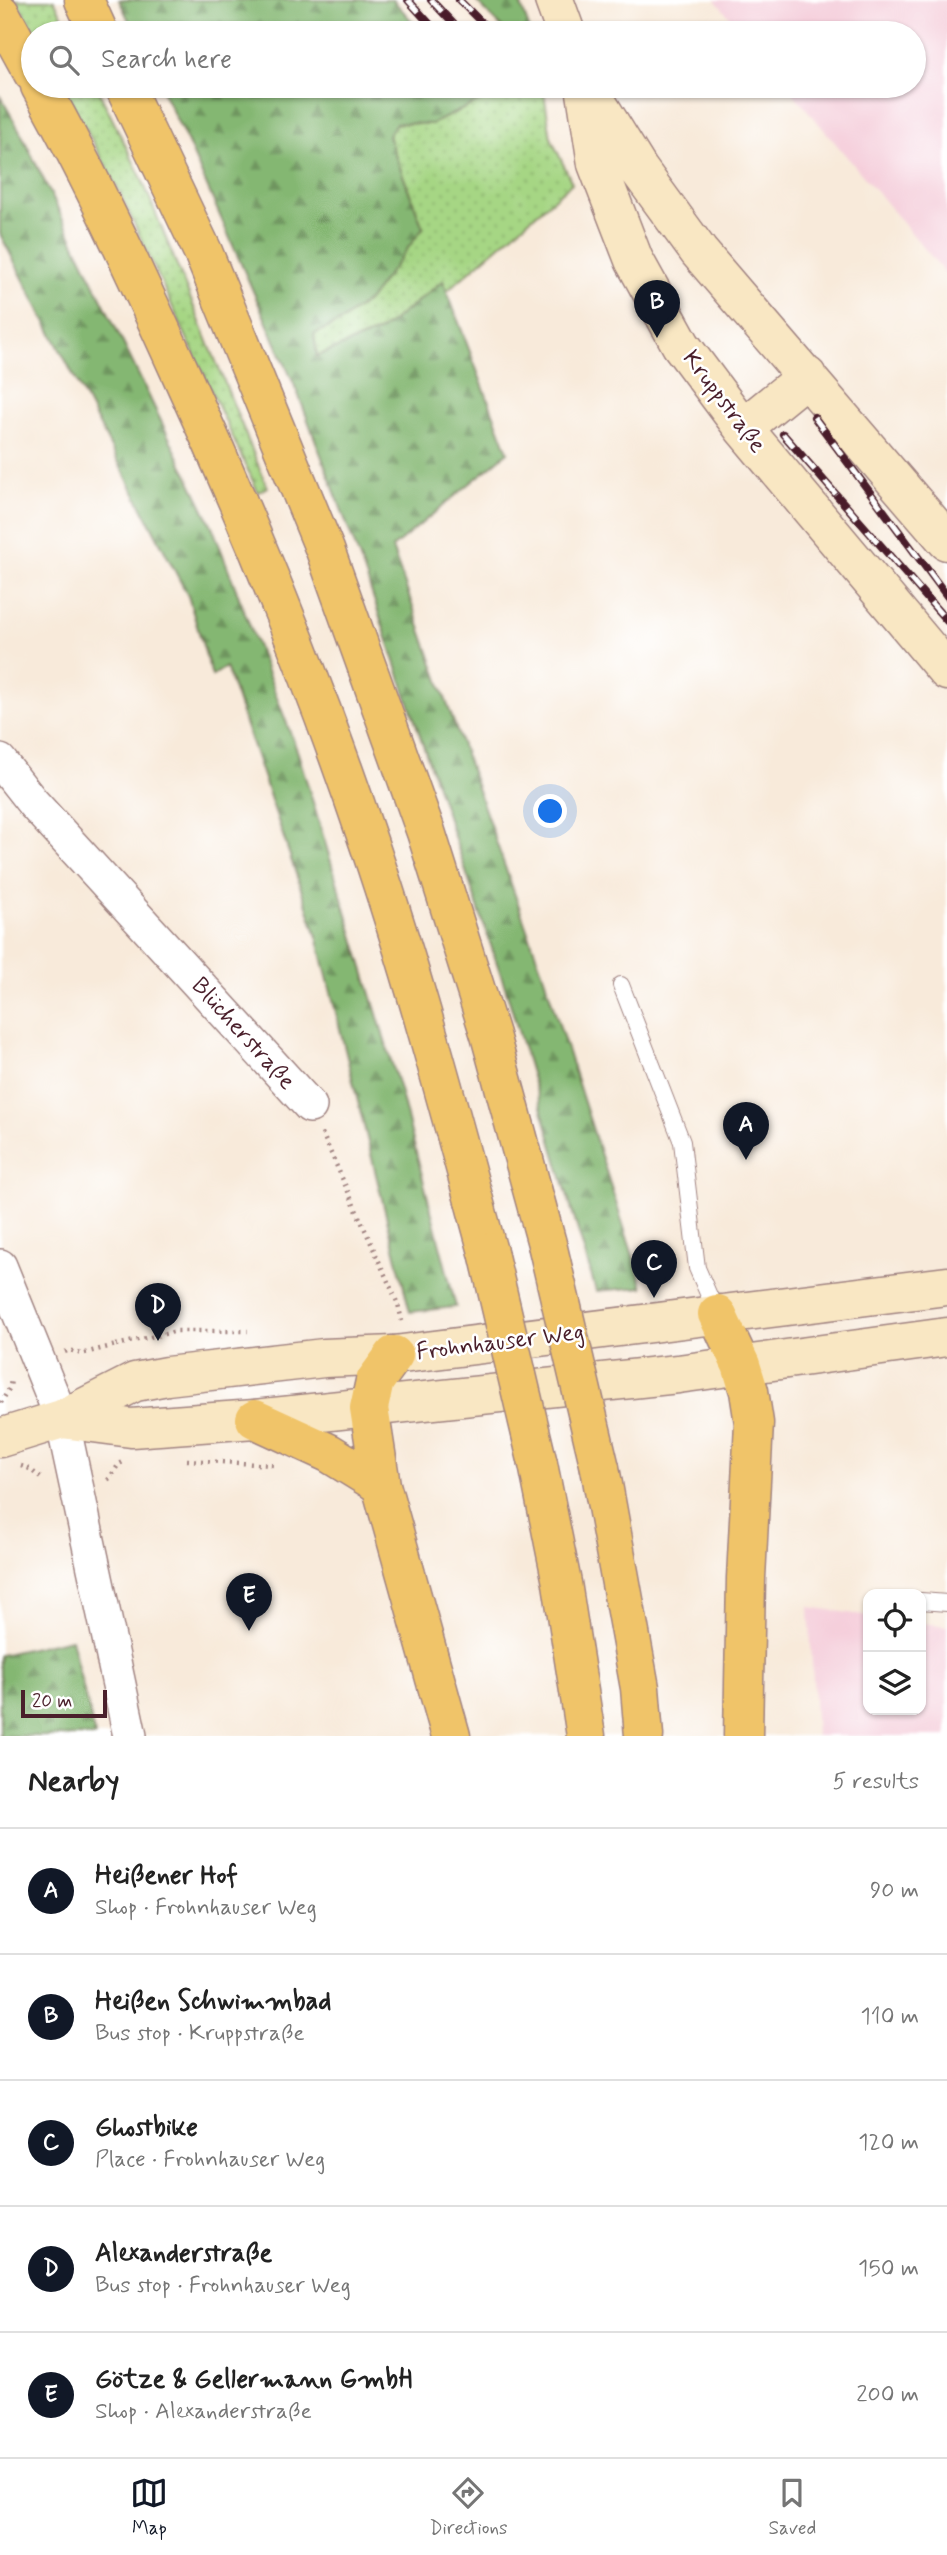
<!DOCTYPE html>
<meta charset="utf-8">
<style>
body{margin:0;font-family:Mynerve,sans-serif;background:#f2f2f2;color:#222}
.controls{position:absolute;right:21px;bottom:21px;display:grid;overflow:hidden;border-radius:14px;box-shadow:0 2px 5px #0004}
.controls button{width:63px;height:63px;display:grid;place-items:center;padding:0;border:0;border-bottom:2px solid #e0e0e0;background:#fff;color:#222;font:35px sans-serif}
.scale{position:absolute;left:21px;bottom:18px;width:86px;box-sizing:border-box;padding-left:7px;border:4px solid #4a1f2b;border-top:0;font-size:19px;line-height:24px;white-space:nowrap;color:#4a1f2b;-webkit-text-stroke:5px #fff;paint-order:stroke}
.you{position:absolute;left:551px;top:812px;width:24px;height:24px;margin:-18px;border:5px solid #fff;border-radius:50%;background:#1a73e8;box-shadow:0 0 0 10px #1a73e833}
.badge{display:grid;place-items:center;width:46px;height:46px;border-radius:50%;background:#111827;color:#fff;font-size:23px;font-weight:700}
.pin{position:absolute;translate:-50% -58px;filter:drop-shadow(0 2px 4px #0008)}
.pin::after{content:'';position:absolute;top:37px;width:24px;height:21px;background:inherit;clip-path:polygon(0 0,100% 0,50% 100%)}
.list{margin:0;padding:0;list-style:none}
h2{display:flex;justify-content:space-between;align-items:center;height:91px;margin:0;padding:0 28px;font-size:30px}
h2 small{font-size:23px;font-weight:400;color:#767676}
.list li{display:grid;grid-template-columns:46px 1fr auto;gap:21px;align-items:center;box-sizing:border-box;height:126px;padding:0 28px;border-top:2px solid #e0e0e0}
.list b{display:block;font-size:26px;white-space:nowrap}
.list p{margin:0;font-size:23px;white-space:nowrap;color:#767676}
.list em{font-size:23px;font-style:normal;color:#767676}
.icon{flex:none;width:38px;height:38px;fill:none;stroke:currentColor;stroke-width:2;stroke-linecap:round;stroke-linejoin:round}
.map{position:relative;flex:none;width:947px;height:1736px;overflow:hidden}
.search{position:absolute;background:#fff;box-shadow:0 2px 5px #0004;left:21px;right:21px;top:21px;height:77px;display:flex;align-items:center;gap:18px;box-sizing:border-box;padding:0 24px;border-radius:38px;color:#767676;font-size:26px}
.sheet{height:721px;background:#fff}
nav{display:flex;justify-content:space-around;align-items:center;box-sizing:border-box;height:98px;border-top:2px solid #e0e0e0;background:#fff;font-size:19px;color:#767676}
nav a{display:grid;justify-items:center;gap:4px}
nav .on{color:#111827}
.map>svg:first-child{display:block}
.built{fill:#f5cfdb}
.grass{fill:url(#grass-dots);stroke:#787a58;stroke-width:2}
.forest{fill:url(#forest-firs);stroke:#676b4e;stroke-width:2}
.lines{fill:none;stroke-linecap:round;stroke-linejoin:round}
.lane-casing{stroke:#a18482;stroke-width:18}
.street-casing{stroke:#a18482;stroke-width:36}
.secondary-casing{stroke:#a18482;stroke-width:41}
.highway-casing{stroke:#a18482;stroke-width:41}
.path{stroke:#a18482;stroke-width:4.5;stroke-dasharray:2 5;stroke-linecap:butt}
.lane{stroke:#fff;stroke-width:16}
.street{stroke:#fff;stroke-width:33}
.secondary{stroke:#f9e7c3;stroke-width:38}
.highway{stroke:#f0c469;stroke-width:38}
.rail-casing{stroke:#4a1f2b;stroke-width:8}
.rail{stroke:#fff;stroke-width:5;stroke-dasharray:16;stroke-linecap:butt}
.highway-bridge-casing{stroke:#a18482;stroke-width:41;stroke-linecap:butt}
.highway-bridge{stroke:#f0c469;stroke-width:38}
.labels{text-anchor:middle;stroke-width:5;stroke-linejoin:round;paint-order:stroke}
.street-label{font-size:24px;fill:#4a1f2b;stroke:#fff}
</style>
<div class="map">
<svg width="947" height="1736" viewBox="0 0 947 1736">
<defs>
<pattern id="grass-dots" width="8" height="8" patternUnits="userSpaceOnUse" patternTransform="scale(1.75)"><rect width="8" height="8" fill="#a6d684"/><path d="M2 2h.1M6 6h.1" fill="none" stroke="#90b772" stroke-width="1.8" stroke-linecap="round"/></pattern>
<pattern id="forest-firs" width="22" height="20" patternUnits="userSpaceOnUse" patternTransform="scale(1.75)"><rect width="22" height="20" fill="#84b772"/><path d="M5 1l3.5 6h-7zM16 11l3.5 6h-7z" fill="#6e945e"/></pattern>
</defs>
<rect width="100%" height="100%" fill="#fff"/>
<filter id="ink" filterUnits="userSpaceOnUse"><feTurbulence type="fractalNoise" baseFrequency=".0143" numOctaves="2"/><feDisplacementMap in="SourceGraphic" scale="14" xChannelSelector="R" yChannelSelector="G"/><feConvolveMatrix kernelMatrix="1 2 1 2 8 2 1 2 1" color-interpolation-filters="sRGB"/></filter>
<filter id="wash" filterUnits="userSpaceOnUse"><feTurbulence type="fractalNoise" baseFrequency=".00686" numOctaves="4" result="noise"/><feDisplacementMap in="SourceGraphic" scale="28" xChannelSelector="R" yChannelSelector="G"/><feGaussianBlur stdDeviation="1.57" result="paint"/><feColorMatrix in="noise" values="0 0 0 0 0 0 0 0 0 0 0 0 0 0 0 0 0 1.4 0 .05"/><feComposite in="paint" operator="in"/></filter>
<g filter="url(#wash)">
<rect width="100%" height="100%" fill="#f8eada"/>
<path class="built" d="M715 0H947V275L787 86H914V33H743Z
M809 1607 868 1616V1710H921V1623L947 1626V1736H816Z"/>
<path class="grass" d="M16 0H54L71 33H35Z
M63 86H96L141 177 267 487 258 492 119 191Z
M499 86H543L551 138 572 183 447 291 443 282 380 331 317 356 314 334 340 322 423 228 388 136 396 123 432 124 482 99Z"/>
<path class="forest" d="M119 0H393L423 33H135Z
M475 0H519L531 33H507Z
M160 86H470L482 100 432 124 396 123 388 136 423 228 369 300 340 322 314 334 317 356 380 331 443 281 508 452 392 548 543 974 643 1287 596 1291 507 993 364 570 297 391 188 143Z
M0 96 21 133 212 526 298 753 400 1090 456 1307 410 1312 317 936 226 667 212 676 188 596 0 234Z
M71 1639 95 1736H0V1655Z"/>
</g>
<g filter="url(#ink)">
<g class="lines">
<g class="lane-casing">
<path id="lane" d="M621 985 682 1142 697 1268 717 1314
M921 1601 947 1603"/>
</g>
<g class="street-casing">
<path id="street" d="M0 761 33 803 310 1106
M0 1266 62 1419 130 1736"/>
</g>
<g class="secondary-casing">
<path id="secondary" d="M554 0 566 33
M585 86 597 164 634 260 681 345 743 428 947 671
M593 96 639 170 699 252 947 541
M743 428 807 376
M62 1419 131 1428 255 1419 678 1374 947 1337
M0 1438 62 1419 135 1382 167 1376 324 1358 394 1355 947 1286"/>
</g>
<g class="highway-casing">
<path id="highway" d="M84 0 99 33
M0 13 33 73
M40 86C92 179 137 277 181 374 252 528 316 686 370 847 415 980 451 1116 488 1252
M124 86 203 252 325 550 426 832 490 1035 547 1244
M717 1314 741 1365 749 1391 754 1423 746 1578 743 1736
M394 1355 375 1381 369 1408 381 1485 451 1736
M255 1419 329 1453 381 1485
M538 1464 562 1583 586 1736
M600 1468 640 1688 644 1736"/>
</g>
<path class="path" d="M322 1133 398 1304 402 1321
M116 1345 177 1331H248
M65 1352 70 1350 81 1354 116 1345V1347
M1 1403 10 1387 11 1379
M187 1460 273 1465
M21 1466 30 1469 43 1480
M108 1480 119 1464 125 1461"/>
<use href="#lane" class="lane"/>
<use href="#street" class="street"/>
<use href="#secondary" class="secondary"/>
<use href="#highway" class="highway"/>
<g class="rail-casing">
<path id="rail" d="M408 0 438 33
M431 0 462 33
M459 0 492 33
M484 86 490 92
M814 417 947 596
M783 434 947 621"/>
</g>
<use href="#rail" class="rail"/>
<g class="highway-bridge-casing">
<path id="highway-bridge" d="M547 1244 600 1468
M488 1252 538 1464"/>
</g>
<use href="#highway-bridge" class="highway-bridge"/>
</g>
</g>
<g class="labels">
<g class="street-label">
<text transform="translate(725 401) rotate(53)" y="8">Kruppstraße</text>
<text transform="translate(244 1033) rotate(48)" y="8">Blücherstraße</text>
<text transform="translate(500 1341) rotate(-7)" y="8">Frohnhauser Weg</text>
</g>
</g>
</svg>
<div class="controls">
<button><svg class="icon" aria-label="locate" viewBox="0 0 24 24"><circle cx="12" cy="12" r="6"/><path d="M12 2v4M12 18v4M2 12h4M18 12h4"/></svg></button>
<button><svg class="icon" aria-label="layers" viewBox="0 0 24 24"><path d="M12 4l9 5-9 5-9-5zM3 14l9 5 9-5"/></svg></button>
</div>
<div class="scale">20 m</div>
<div class="you"></div>
<div class="pin badge" style="left:746px;top:1160px">A</div>
<div class="pin badge" style="left:657px;top:338px">B</div>
<div class="pin badge" style="left:654px;top:1298px">C</div>
<div class="pin badge" style="left:158px;top:1341px">D</div>
<div class="pin badge" style="left:249px;top:1631px">E</div>
<div class="search"><svg class="icon" aria-label="search" viewBox="0 0 24 24"><circle cx="10" cy="10" r="6"/><path d="M15 15l6 6"/></svg>Search here</div>
</div>
<section class="sheet">
<h2>Nearby<small>5 results</small></h2>
<ul class="list">
<li><span class="badge">A</span><div><b>Heißener Hof</b><p>Shop · Frohnhauser Weg</p></div><em>90 m</em></li>
<li><span class="badge">B</span><div><b>Heißen Schwimmbad</b><p>Bus stop · Kruppstraße</p></div><em>110 m</em></li>
<li><span class="badge">C</span><div><b>Ghostbike</b><p>Place · Frohnhauser Weg</p></div><em>120 m</em></li>
<li><span class="badge">D</span><div><b>Alexanderstraße</b><p>Bus stop · Frohnhauser Weg</p></div><em>150 m</em></li>
<li><span class="badge">E</span><div><b>Götze &amp; Gellermann GmbH</b><p>Shop · Alexanderstraße</p></div><em>200 m</em></li>
</ul>
</section>
<nav>
<a class="on"><svg class="icon" aria-label="map" viewBox="0 0 24 24"><path d="M3 6l6-2 6 2 6-2v14l-6 2-6-2-6 2zM9 4v14M15 6v14"/></svg>Map</a>
<a><svg class="icon" aria-label="directions" viewBox="0 0 24 24"><path d="M12 3l9 9-9 9-9-9zM9 14v-3h6M13 9l2 2-2 2"/></svg>Directions</a>
<a><svg class="icon" aria-label="saved" viewBox="0 0 24 24"><path d="M7 4h10v16l-5-4-5 4z"/></svg>Saved</a>
</nav>
